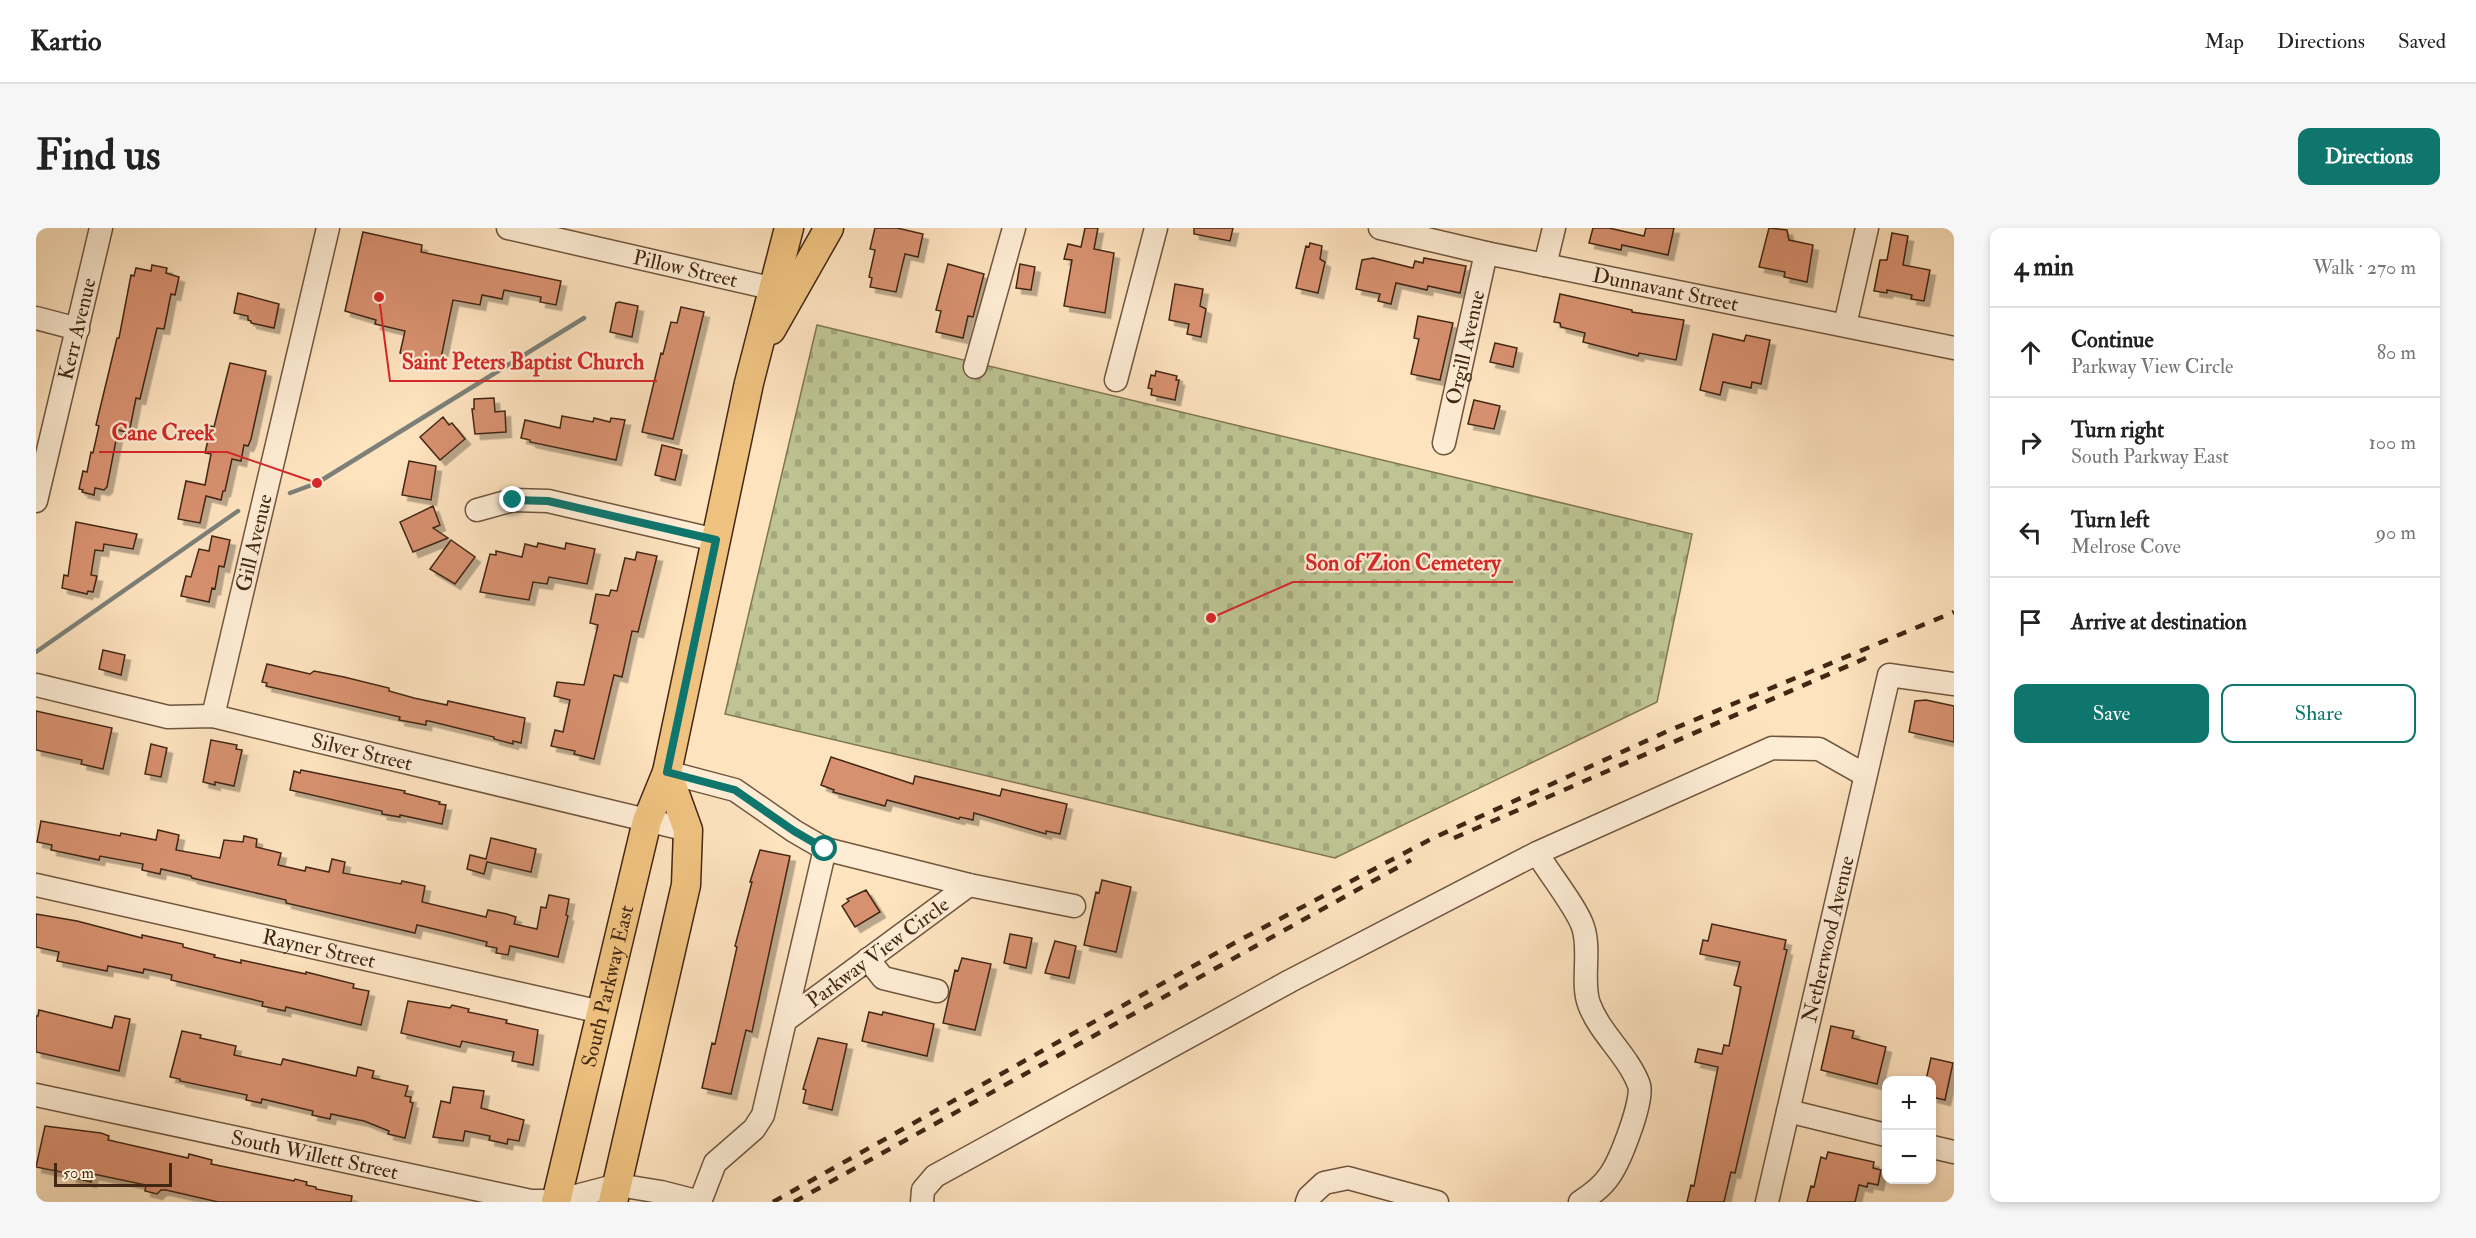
<!DOCTYPE html>
<meta charset="utf-8">
<style>
body{margin:0;font-family:"IM FELL Double Pica",serif;background:#f6f6f6;color:#222}
.controls{position:absolute;right:18px;bottom:18px;display:grid;overflow:hidden;border-radius:12px;box-shadow:0 3px 9px #0003}
.controls button{width:54px;height:54px;display:grid;place-items:center;padding:0;border:0;border-bottom:2px solid #e0e0e0;background:#fff;color:#222;font:30px sans-serif}
.scale{position:absolute;left:18px;bottom:15px;width:118px;box-sizing:border-box;padding-left:6px;border:3px solid #422713;border-top:0;font-size:16px;line-height:21px;white-space:nowrap;color:#422713;-webkit-text-stroke:4px #feedd5;paint-order:stroke}
.stop{position:absolute;width:18px;height:18px;margin:-14px;border:4px solid #0f766e;border-radius:50%;background:#fff}
.stop.end{background:#0f766e;border-color:#fff;box-shadow:0 2px 6px #0008}
.list{margin:0;padding:0;list-style:none}
h2{display:flex;justify-content:space-between;align-items:center;height:78px;margin:0;padding:0 24px;font-size:26px}
h2 small{font-size:20px;font-weight:400;color:#767676}
.list li{display:grid;grid-template-columns:39px 1fr auto;gap:18px;align-items:center;box-sizing:border-box;height:90px;padding:0 24px;border-top:2px solid #e0e0e0}
.list b{display:block;font-size:22px;white-space:nowrap}
.list p{margin:0;font-size:20px;white-space:nowrap;color:#767676}
.list em{font-size:20px;font-style:normal;color:#767676}
.actions{display:flex;gap:12px;padding:18px 24px}
.actions a{flex:1;padding:14px 0;border:2px solid #0f766e;border-radius:12px;text-align:center;font-size:21px;color:#0f766e}
.actions .main{background:#0f766e;color:#fff}
.icon{flex:none;width:33px;height:33px;fill:none;stroke:currentColor;stroke-width:2;stroke-linecap:round;stroke-linejoin:round}
.map{position:relative;flex:none;width:1918px;height:974px;overflow:hidden;border-radius:12px}
header{display:flex;align-items:center;gap:36px;box-sizing:border-box;height:84px;padding:0 30px;background:#fff;border-bottom:2px solid #e0e0e0}
header strong{font-size:28px}
nav{display:flex;gap:33px;margin-inline-start:auto;font-size:21px}
.intro{display:flex;align-items:center;justify-content:space-between;box-sizing:border-box;height:144px;padding:0 36px}
h1{margin:0;font-size:42px}
.button{padding:15px 27px;border-radius:12px;background:#0f766e;color:#fff;font-size:21px;font-weight:700}
main{display:flex;gap:36px;padding:0 36px}
aside{flex:1;background:#fff;border-radius:12px;box-shadow:0 3px 9px #0003}
.map>svg:first-child{display:block}
.cemetery{fill:url(#cemetery-stones);stroke:#807653;stroke-width:1.5}
.lines{fill:none;stroke-linecap:round;stroke-linejoin:round}
.stream{stroke:#7c8078;stroke-width:4.5}
.building{fill:#d8916f;stroke:#422713;stroke-width:1.5;filter:url(#shadow)}
.minor-casing{stroke:#71563e;stroke-width:25}
.major-casing{stroke:#422713;stroke-width:31}
.minor{stroke:#feedd5;stroke-width:22}
.major{stroke:#efc280;stroke-width:28}
.rail{stroke:#422713;stroke-width:4.5;stroke-dasharray:10 10;stroke-linecap:butt}
.route{stroke:#0f766e;stroke-width:8}
.labels{text-anchor:middle;stroke-width:4.5;stroke-linejoin:round;paint-order:stroke}
.street-label{font-size:21px;fill:#422713;stroke:#feedd5}
.leader{fill:none;stroke:#d62828;stroke-width:2}
.callout-dot{fill:#d62828;stroke:#feedd5;stroke-width:2}
.callout-label{font-size:22px;text-anchor:middle;font-weight:bold;fill:#d62828;stroke:#feedd5;stroke-width:4.5;stroke-linejoin:round;paint-order:stroke}
</style>
<header>
<strong>Kartio</strong>
<nav><a>Map</a><a>Directions</a><a>Saved</a></nav>
</header>
<div class="intro"><h1>Find us</h1><a class="button">Directions</a></div>
<main>
<div class="map">
<svg width="1918" height="974" viewBox="0 0 1918 974">
<defs>
<pattern id="cemetery-stones" width="16" height="16" patternUnits="userSpaceOnUse" patternTransform="scale(1.5)"><rect width="16" height="16" fill="#bec493"/><path d="M2 7V4a2 2 0 0 1 4 0v3zM10 15v-3a2 2 0 0 1 4 0v3z" fill="#a4a87e"/></pattern>
<filter id="shadow"><feDropShadow dx="5.5" dy="5.5" stdDeviation="0" flood-color="#0004"/></filter>
</defs>
<rect width="100%" height="100%" fill="#fee3bf"/>
<filter id="stains"><feTurbulence type="fractalNoise" baseFrequency=".00333" numOctaves="4"/><feColorMatrix values="0 0 0 0 .2 0 0 0 0 .09 0 0 0 0 .02 0 0 0 .5 -.17"/></filter>
<radialGradient id="worn" r=".72"><stop offset=".6" stop-color="#630" stop-opacity="0"/><stop offset="1" stop-color="#630" stop-opacity=".3"/></radialGradient>
<path class="cemetery" d="M781 97 1656 306 1621 474 1299 630 689 486Z"/>
<g class="lines">
<path class="stream" d="M254 265 281 255 548 90
M0 424 202 283"/>
</g>
<path class="building" d="M839 0H861L887 6 882 29 869 26 860 64 834 59 836 50 833 49 839 22 834 21Z
M1049 0H1062L1058 21 1078 25 1069 85 1028 78 1036 32 1028 31 1032 16 1045 19Z
M1158 0H1197L1194 13 1158 6Z
M1557 0H1573L1608 8 1610 0H1638L1632 27 1586 17 1585 22 1553 15Z
M1733 0 1751 2 1753 12 1777 17 1771 54 1748 49 1749 44 1723 39Z
M327 4 386 17 385 24 525 53 520 77 504 74 505 69 468 62 466 71 446 67 444 77 417 72 404 135 372 130 373 128 364 125 369 103 339 96 340 92 309 83Z
M1856 5 1872 8 1867 37 1894 42 1888 73 1875 71 1876 67 1851 62V65L1838 63 1844 32H1851Z
M1274 15 1286 18 1284 31 1289 34 1282 65 1260 60 1270 18 1273 19Z
M1337 30 1377 40 1379 33 1387 35 1388 30 1430 38 1424 65 1392 58 1391 62 1360 55 1355 76 1342 73 1344 66 1320 61 1326 32Z
M912 36 948 46 937 89 932 88 927 110 900 104 905 83 900 82Z
M984 36 999 39 995 62 980 60Z
M116 37 131 40 130 45 143 49 139 67 135 66 128 101 121 100 104 171 100 170 93 205 82 202 71 259 68 262 59 260 58 267 46 264 47 262 43 261 47 243 51 244 55 224 57 225 63 198 60 197 75 135 81 110H83L95 47 98 48 100 40 115 43Z
M1139 56 1167 61 1164 78 1170 81 1165 109 1151 106 1153 96 1133 92Z
M202 65 243 76 238 100 215 95V93L212 92V88L198 85Z
M1524 66 1596 82V84L1648 92 1640 132 1603 125 1602 128 1547 114 1549 105 1525 99 1524 95 1518 94Z
M583 74 602 78 596 109 574 104 580 75Z
M645 79 668 84 637 211 606 204 625 125 627 126 635 94 641 95Z
M1382 88 1417 95 1404 152 1375 146 1383 111 1378 110Z
M1677 106 1708 113 1710 107 1734 112 1725 156 1716 154 1715 160 1687 154 1684 167 1664 162Z
M1459 115 1481 120 1477 139 1454 134Z
M194 135 230 143 215 211 212 218 208 217 205 233 196 231 189 263H187L185 272 170 268 164 295 142 291 150 253 169 257 175 226 169 225 172 212H167L171 197 178 199Z
M1120 143 1141 148 1140 152H1143L1139 172 1115 167 1116 161 1112 160 1115 147 1119 148Z
M458 170 459 184 469 183 470 204 439 206 436 181H438V171Z
M1438 172 1464 178 1458 201 1432 196Z
M526 188 557 194 558 190 574 194 575 190 589 192 580 232 494 214V212L485 210 489 192 524 200Z
M407 189 413 197 416 195 429 211 404 232 384 209Z
M626 217 646 222 639 252 619 247Z
M373 233 400 238 395 272 366 267Z
M397 278 404 297 397 300 412 310 377 324 364 294Z
M40 294 101 306 97 321 68 316 67 323 59 322 55 347 61 348 57 364 52 363 51 366 26 360 28 347 32 348Z
M176 308 194 312 188 339 183 338 179 361 176 360 173 374 145 368 150 348 155 349 163 321 173 323Z
M415 312 439 329 419 356 394 341Z
M502 315 529 321 530 315 559 321 551 356 513 349 511 356 497 354 493 372 444 364 454 326 460 327V323L486 329 489 316 501 319Z
M601 324 621 328 602 404 596 403 586 449 578 447 558 531 538 526 539 523 515 518 519 502 527 504 534 472 518 468 521 454 548 457 562 397 554 395 560 366 573 368 575 362 581 363 589 330 599 332Z
M67 422 89 427 85 447 63 441Z
M231 436 274 446 278 443 308 449 353 460V463L378 470 411 477 412 473 489 490 485 515 477 513V516L458 511V509L393 493H390V497L363 492 364 489 230 458 231 455 226 454Z
M1890 472 1918 478V514L1873 504 1879 473Z
M0 483 76 500 67 541 45 536 46 532 0 522Z
M175 512 201 517 200 521 206 522 198 558 179 554V557L167 554Z
M115 516 131 520 125 549 109 546Z
M795 529 877 556 879 548 964 568 966 561 1031 576 1024 606 1010 603V606L938 585 937 592 924 589 923 591 851 572 849 578 797 564 798 562 785 557Z
M265 542 369 563 368 565 404 574 403 576 410 577 406 596 364 587V589L346 586V583L254 562 258 543 264 545Z
M5 593 84 608 85 605 120 612 122 602 143 607 140 622 184 630 188 612 207 614 208 608 221 611 220 619 245 625 242 637 269 643 270 639 293 644 296 631 309 634 307 645 365 656 366 653 389 658 386 674 450 689 452 682 471 686 480 689 478 696 501 701 505 679 510 680 513 667 533 671 530 687 532 688 522 729 474 718 472 727 460 725 461 720 450 718 451 714 411 704 381 697 379 705 250 675V672L156 650 155 648 125 641 124 646 106 642 107 636 64 628 63 632 15 622 16 617 1 614Z
M455 610 500 621 495 644 451 634 448 646 431 641 434 627 450 631Z
M724 622 754 628 716 804 710 802 695 866 666 860 676 815 679 816 701 719 699 718 716 654H714Z
M1066 652 1095 659 1080 724 1048 717 1060 664 1063 665Z
M830 662 844 684 819 699 806 678 813 673 811 671Z
M0 686 41 693 106 710V707L147 716V719L179 727 178 729 205 735V732L270 746V744L318 756 317 760 333 763 325 797 250 779 249 783 226 778 227 774 135 752 136 747 108 741 107 745 72 738 71 743 21 733 23 724 0 719Z
M1676 696 1750 712 1748 721 1751 722 1699 945 1695 944 1688 974H1651L1655 957 1658 958 1682 839 1659 834 1662 821 1686 826 1688 817 1693 818 1705 759 1698 757 1704 734 1664 726 1667 712 1672 713Z
M974 706 996 710 990 740 968 735Z
M1019 713 1040 718 1033 750 1009 745Z
M926 730 955 736 939 802 907 795 919 742 922 743Z
M372 773 414 780 416 777 433 781 432 784 471 792 470 795 502 802 497 837 476 833 478 824 426 813 424 819 420 818 365 805Z
M3 782 76 800 79 788 94 791 83 843 0 824V788H2Z
M833 784 846 787 847 784 898 796 891 828 826 813Z
M1795 798 1818 803 1816 810 1850 819 1841 856 1785 842Z
M146 803 165 807 164 810 200 818 198 827 245 837 247 831 320 848 322 839 338 843 336 850 372 858 369 868 375 869 374 874 377 875 369 910 352 906 353 903 328 893 295 886 294 891 276 887 277 883 226 871 225 875 210 872 211 867 144 853V851L134 849Z
M782 810 811 816 796 882 767 875 770 862 767 861Z
M1895 830 1917 835 1909 872 1896 869V852H1890Z
M417 859 448 863 445 880 488 892 483 913 472 911 471 916 453 912 454 908 429 903 427 913 397 909 405 873 414 875Z
M9 898 65 905 73 908 72 912 152 930 153 926 176 932 175 936 258 953 259 951 271 954 270 957 280 959V961L316 968 315 974H182L130 962H125L121 966 109 963 110 957 57 946 55 954 35 949V946L0 939Z
M1792 924 1838 934 1837 940 1845 942 1842 957 1832 955 1831 959 1823 957 1819 974H1771L1775 958 1778 959 1785 929 1790 931Z"/>
<g class="lines">
<g class="minor-casing">
<g id="minor">
<path id="s1" d="M472 0 752 64"/>
<path id="s2" d="M1344 0 1450 25 1918 120"/>
<path d="M1509 37 1518 0"/>
<path d="M0 90 42 101"/>
<path d="M1809 97 1831 0"/>
<path d="M939 139 978 0"/>
<path d="M1080 152 1120 0"/>
<path id="s3" d="M1408 215 1450 25"/>
<path id="s4" d="M0 273 65 0"/>
<path d="M441 282 477 272 512 273 680 312"/>
<path id="s5" d="M0 457 132 489 177 488 652 602"/>
<path id="s6" d="M177 488 292 0"/>
<path d="M631 544 699 562 758 603 789 621"/>
<path d="M1501 625C1512 644 1541 680 1547 699 1555 722 1545 755 1553 776 1564 806 1592 827 1603 857 1608 872 1584 933 1574 947 1567 958 1555 967 1544 974"/>
<path id="s7" d="M0 657 565 784"/>
<path d="M832 731 847 750 901 763"/>
<path id="s8" d="M750 792 933 657"/>
<path id="s9" d="M0 867 495 973H521L582 957 625 964 664 974"/>
<path d="M1752 883 1850 907"/>
<path d="M1896 919 1918 924"/>
<path d="M664 974 679 935 718 901 727 887 789 621 933 657 1038 678"/>
<path d="M886 974 887 962 899 948 1254 753 1501 625 1736 520 1783 521 1829 547"/>
<path d="M1271 974 1273 969 1288 955 1312 950 1401 974"/>
<path id="s10" d="M1731 974 1853 447 1918 456"/>
</g>
</g>
<g class="major-casing">
<g id="major">
<path d="M735 102 793 0"/>
<path id="s11" d="M520 974 611 593 631 544 713 155 753 0"/>
<path d="M577 974 650 657 652 602 631 544"/>
</g>
</g>
<use href="#minor" class="minor"/>
<use href="#major" class="major"/>
<path class="rail" d="M1418 610 1830 430
M737 974 1202 713 1395 611 1632 503 1918 384
M758 974 1375 632"/>
</g>
<g class="lines">
<path class="route" d="M477 272 512 273 680 312 631 544 699 562 758 603 789 621"/>
</g>
<g class="labels">
<g class="street-label">
<text dy="7" stroke="none"><textPath href="#s1" startOffset="182">Pillow Street</textPath></text>
<text dy="7" stroke="none"><textPath href="#s2" startOffset="292">Dunnavant Street</textPath></text>
<text dy="7" stroke="none"><textPath href="#s4" startOffset="177">Kerr Avenue</textPath></text>
<text dy="7" stroke="none"><textPath href="#s3" startOffset="98">Orgill Avenue</textPath></text>
<text dy="7" stroke="none"><textPath href="#s6" startOffset="178">Gill Avenue</textPath></text>
<text dy="7" stroke="none"><textPath href="#s5" startOffset="334">Silver Street</textPath></text>
<text dy="7" stroke="none"><textPath href="#s10" startOffset="270">Netherwood Avenue</textPath></text>
<text dy="7" stroke="none"><textPath href="#s7" startOffset="290">Rayner Street</textPath></text>
<text dy="7" stroke="none"><textPath href="#s8" startOffset="114">Parkway View Circle</textPath></text>
<text dy="7" stroke="none"><textPath href="#s11" startOffset="222">South Parkway East</textPath></text>
<text dy="7" stroke="none"><textPath href="#s9" startOffset="285">South Willett Street</textPath></text>
</g>
</g>
<path class="leader" d="M343 69L354 153H621M281 255L191 224H63M1175 390L1257 354H1477"/>
<g class="callout-dot">
<circle cx="343" cy="69" r="6"/>
<circle cx="281" cy="255" r="6"/>
<circle cx="1175" cy="390" r="6"/>
</g>
<g class="callout-label">
<text x="487" y="141">Saint Peters Baptist Church</text>
<text x="127" y="212">Cane Creek</text>
<text x="1367" y="342">Son of Zion Cemetery</text>
</g>
<rect width="100%" height="100%" filter="url(#stains)"/>
<rect width="100%" height="100%" fill="url(#worn)"/>
</svg>
<div class="controls">
<button>+</button>
<button>−</button>
</div>
<div class="scale">50 m</div>
<div class="stop" style="left:789px;top:621px"></div>
<div class="stop end" style="left:477px;top:272px"></div>
</div>
<aside>
<h2>4 min<small>Walk · 270 m</small></h2>
<ul class="list">
<li><svg class="icon" aria-label="ahead" viewBox="0 0 24 24"><path d="M12 20V5M6 11l6-6 6 6"/></svg><div><b>Continue</b><p>Parkway View Circle</p></div><em>80 m</em></li>
<li><svg class="icon" aria-label="right" viewBox="0 0 24 24"><path d="M7 20v-9h11M14 6l5 5-5 5"/></svg><div><b>Turn right</b><p>South Parkway East</p></div><em>100 m</em></li>
<li><svg class="icon" aria-label="left" viewBox="0 0 24 24"><path d="M17 20v-9H6M10 6l-5 5 5 5"/></svg><div><b>Turn left</b><p>Melrose Cove</p></div><em>90 m</em></li>
<li><svg class="icon" aria-label="arrive" viewBox="0 0 24 24"><path d="M6 21V4h12l-3 4 3 4H6"/></svg><div><b>Arrive at destination</b></div></li>
</ul>
<div class="actions"><a class="main">Save</a><a>Share</a></div>
</aside>
</main>
